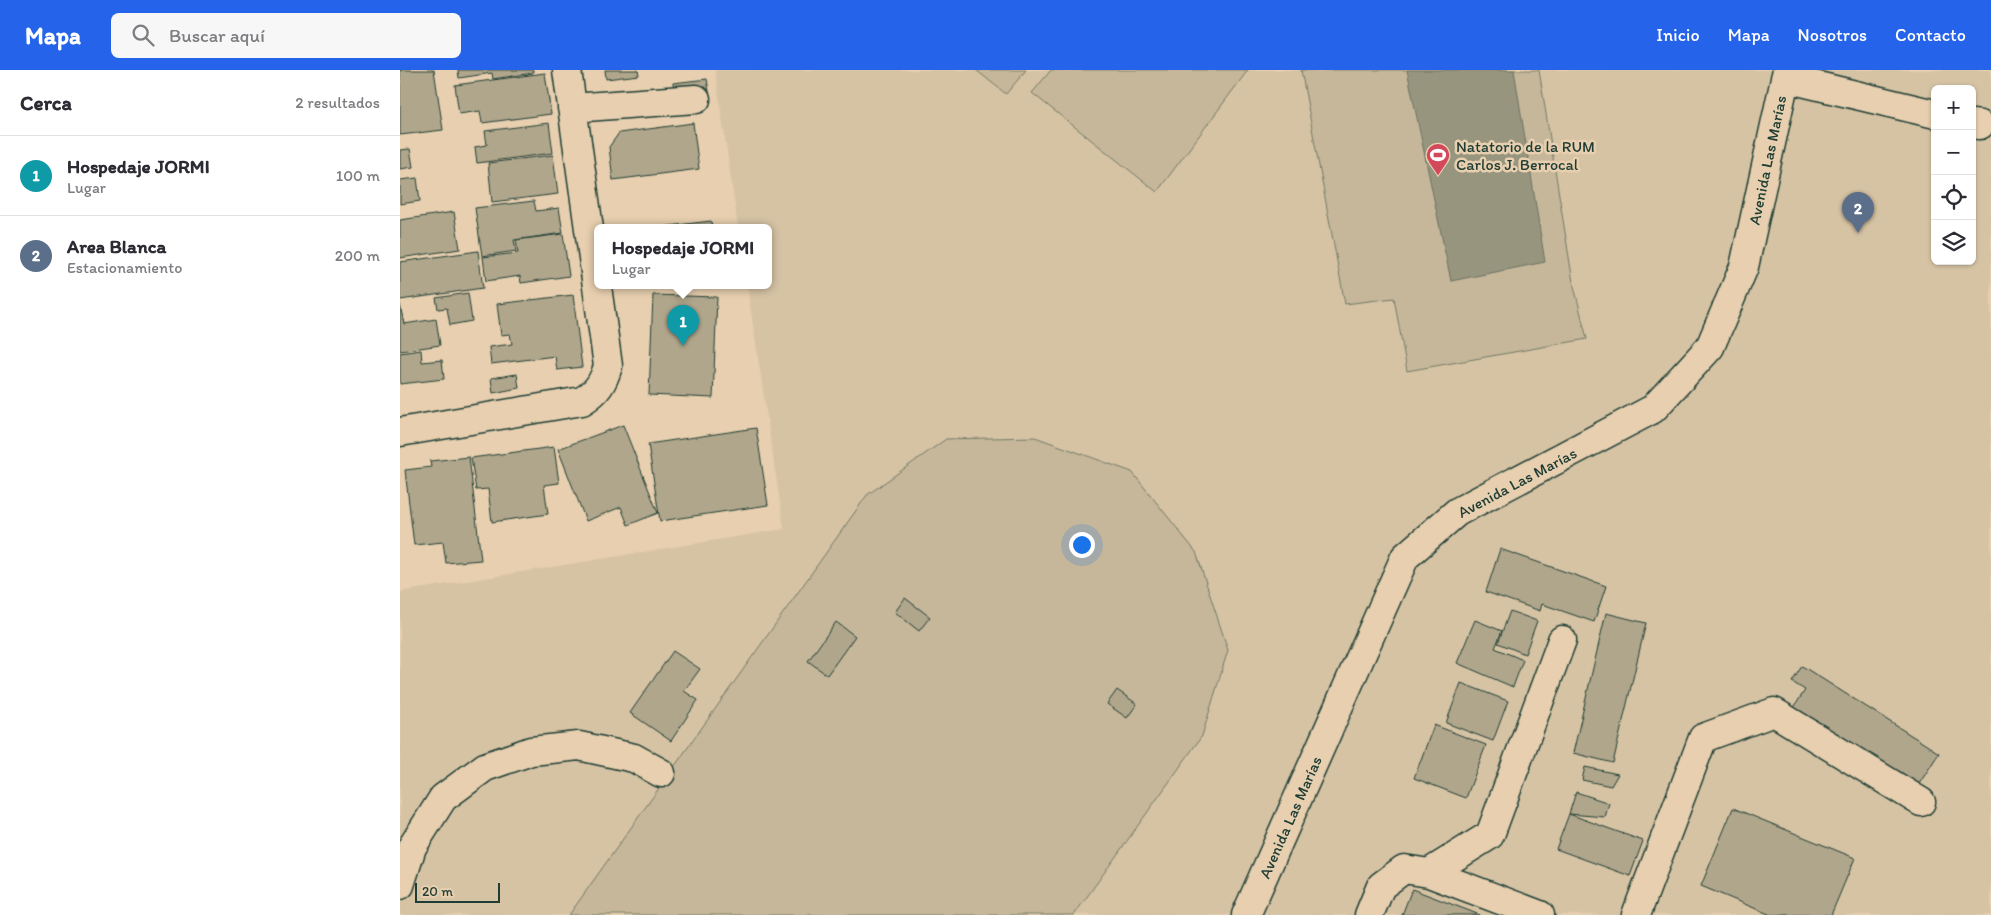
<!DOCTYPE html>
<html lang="es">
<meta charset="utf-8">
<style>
body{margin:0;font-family:Itim,sans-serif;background:#f7f7f7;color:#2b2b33}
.controls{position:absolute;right:15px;top:15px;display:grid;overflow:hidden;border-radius:8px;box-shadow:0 1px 4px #0004}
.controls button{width:45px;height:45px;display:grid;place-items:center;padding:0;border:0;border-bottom:1px solid #e1e1e2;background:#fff;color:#2b2b33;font:25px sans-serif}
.scale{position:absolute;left:15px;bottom:12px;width:85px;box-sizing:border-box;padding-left:5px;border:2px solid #1f3d34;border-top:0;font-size:14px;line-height:18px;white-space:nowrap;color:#1f3d34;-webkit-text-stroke:4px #e7cfaf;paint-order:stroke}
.you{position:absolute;left:681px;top:474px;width:18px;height:18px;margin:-12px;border:4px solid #fff;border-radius:50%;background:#1a73e8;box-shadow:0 0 0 8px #1a73e833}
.badge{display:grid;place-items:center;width:32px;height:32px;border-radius:50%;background:#2563eb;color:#fff;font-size:16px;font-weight:700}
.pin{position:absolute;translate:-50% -41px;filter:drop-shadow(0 1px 2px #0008)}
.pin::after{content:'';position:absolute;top:26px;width:18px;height:15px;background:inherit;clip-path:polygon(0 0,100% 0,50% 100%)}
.popup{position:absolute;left:194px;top:154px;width:178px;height:65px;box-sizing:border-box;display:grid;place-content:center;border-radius:8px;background:#fff;filter:drop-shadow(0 1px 4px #0005);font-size:16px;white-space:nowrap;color:#7c7c81}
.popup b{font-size:19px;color:#2b2b33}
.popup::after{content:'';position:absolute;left:50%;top:100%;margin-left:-10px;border:10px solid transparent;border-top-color:#fff}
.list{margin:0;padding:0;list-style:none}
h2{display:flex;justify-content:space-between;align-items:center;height:65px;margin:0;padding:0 20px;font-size:21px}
h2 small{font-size:16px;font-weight:400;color:#7c7c81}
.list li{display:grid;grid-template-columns:32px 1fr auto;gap:15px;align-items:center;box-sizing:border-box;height:80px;padding:0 20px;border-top:1px solid #e1e1e2}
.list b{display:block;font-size:19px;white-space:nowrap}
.list p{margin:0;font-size:16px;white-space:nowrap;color:#7c7c81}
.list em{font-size:16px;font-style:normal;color:#7c7c81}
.icon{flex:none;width:28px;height:28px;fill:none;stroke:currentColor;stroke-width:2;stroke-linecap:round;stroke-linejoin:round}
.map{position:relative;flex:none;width:1591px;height:845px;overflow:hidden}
header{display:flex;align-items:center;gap:30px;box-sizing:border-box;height:70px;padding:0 25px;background:#2563eb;color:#fff}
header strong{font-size:24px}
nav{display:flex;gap:28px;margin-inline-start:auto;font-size:18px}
.search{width:350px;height:45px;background:#f7f7f7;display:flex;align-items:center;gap:12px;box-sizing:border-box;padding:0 18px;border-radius:8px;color:#7c7c81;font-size:19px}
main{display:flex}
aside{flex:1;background:#fff}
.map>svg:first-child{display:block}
.built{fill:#d6c3a4;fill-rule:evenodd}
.green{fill:#c6b79a;stroke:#727a67}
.water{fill:#98957f;stroke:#687261}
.building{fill:#b0a68c;stroke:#1f3d34}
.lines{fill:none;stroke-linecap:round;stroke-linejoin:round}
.minor-casing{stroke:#1f3d34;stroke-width:31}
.minor{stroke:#e7cfaf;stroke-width:28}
.labels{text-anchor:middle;stroke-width:5;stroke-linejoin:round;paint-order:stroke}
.poi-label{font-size:16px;fill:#1f3d34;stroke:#e7cfaf;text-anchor:start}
.street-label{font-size:16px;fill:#1f3d34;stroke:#e7cfaf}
</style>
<header>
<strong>Mapa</strong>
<div class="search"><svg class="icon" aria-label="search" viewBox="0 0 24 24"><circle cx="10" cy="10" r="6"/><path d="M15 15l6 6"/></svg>Buscar aquí</div>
<nav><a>Inicio</a><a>Mapa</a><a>Nosotros</a><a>Contacto</a></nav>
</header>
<main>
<aside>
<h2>Cerca<small>2 resultados</small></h2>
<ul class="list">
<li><span class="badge" style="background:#0f9aa8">1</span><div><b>Hospedaje JORMI</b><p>Lugar</p></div><em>100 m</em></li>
<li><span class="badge" style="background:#5c6f8a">2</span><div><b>Area Blanca</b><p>Estacionamiento</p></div><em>200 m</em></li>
</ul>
</aside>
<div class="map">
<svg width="1591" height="845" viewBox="0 0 1591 845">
<rect width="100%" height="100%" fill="#e7cfaf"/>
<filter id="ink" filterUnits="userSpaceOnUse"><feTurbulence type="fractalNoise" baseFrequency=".02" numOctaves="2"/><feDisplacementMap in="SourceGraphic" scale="10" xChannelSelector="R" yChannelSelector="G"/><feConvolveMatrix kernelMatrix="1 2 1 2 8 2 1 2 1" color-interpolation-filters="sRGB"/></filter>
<g filter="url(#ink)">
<path class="built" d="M315 0H1591V845H0V522L384 459 347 215H368V157H338ZM1535 19H1572V191H1535Z"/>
<path class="green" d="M576 0H626L606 24Z
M651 0H848L757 122 632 23Z
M901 0H1139L1173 212 1187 269 1007 301 994 228 945 234Z
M635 367 732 402 796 482 828 580 802 666 674 845H169L467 425 546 369Z"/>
<path class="water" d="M1007 0H1114L1145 192 1051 211Z"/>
<path class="building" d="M0 0H34L43 60 0 65Z
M58 0H133V3L93 9 92 3 59 8Z
M205 0H238L239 5 206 9Z
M145 3 151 44 82 53 80 41 59 44 55 15Z
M307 9 309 21 274 25 273 13Z
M149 53 153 83 77 93 75 77 87 75 85 61Z
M293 53 299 99 213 110 209 77 219 63Z
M10 79 13 97 0 99V80Z
M153 85 158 124 92 132 88 93Z
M17 108 20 131 0 134V110Z
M134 131 136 141 159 138 163 163 114 170 116 181 82 186 75 138Z
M54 142 60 179 0 188V150Z
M311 151 312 157H261Z
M163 164 169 206 121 213 120 206 86 211 83 187 118 183 116 170Z
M78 181 83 218 0 230V192Z
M68 223 72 251 50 255 47 238 38 239 36 228Z
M173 225 182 297 157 300 155 286 91 294 89 277 112 274 110 264 101 265 97 234Z
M253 225 317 227 313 328 249 325Z
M0 234 4 254 36 249 40 275 0 281Z
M21 280 22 292 42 290 44 309 0 314V283Z
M117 304 119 318 93 323 91 308Z
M223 355 258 443 228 455 221 437 186 451 158 379Z
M356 358 368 435 260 451 248 374Z
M154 377 159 413 144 415 148 444 92 452 88 419 76 420 71 388Z
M69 387 81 490 46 493 43 472 14 475 5 400 31 397 30 391Z
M1100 479 1206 516 1194 552 1142 534 1140 541 1086 522Z
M505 528 530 547 519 561 495 542Z
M1110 541 1137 551 1125 584 1098 573Z
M1206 543 1246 553 1213 693 1173 683Z
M1075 550 1102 561 1095 578 1123 590 1113 617 1057 593Z
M436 552 455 566 427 605 408 591Z
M273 581 300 599 284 621 298 630 271 671 230 643Z
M1402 596 1539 683 1512 725 1388 647 1405 620 1392 612Z
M1061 613 1108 631 1093 671 1046 653Z
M717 620 737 634 727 648 707 634Z
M1034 655 1086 675 1066 728 1014 708Z
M1185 697 1218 704 1211 716 1182 710Z
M1176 722 1209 733 1205 747 1169 744Z
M1333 738 1455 788 1431 845H1371L1301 816Z
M1169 744 1243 771 1230 806 1156 779Z
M1012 819 1080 845H1002Z"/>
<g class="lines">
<g class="minor-casing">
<path id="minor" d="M1385 8 1535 44
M172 38 296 29
M1572 54 1580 55
M0 362 182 331C197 322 203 313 208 296L167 0
M1029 803 1090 765 1162 570
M0 815 12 777 43 728 85 697 131 681 179 676 234 688 261 703
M846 845 1005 487 1057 442 1253 339 1310 277 1344 197 1387 0
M969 845 981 816 1004 799 1029 803 1140 845
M1236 845 1303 668 1374 642 1521 732"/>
</g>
<use href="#minor" class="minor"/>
</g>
</g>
<defs>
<g id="stadium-pin" transform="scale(1.25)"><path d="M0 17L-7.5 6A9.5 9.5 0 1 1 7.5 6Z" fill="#d1495b" stroke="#e7cfaf"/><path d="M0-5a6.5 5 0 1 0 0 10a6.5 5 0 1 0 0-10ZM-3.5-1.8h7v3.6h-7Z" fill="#fff"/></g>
</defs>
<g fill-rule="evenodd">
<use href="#stadium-pin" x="1038" y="85"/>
</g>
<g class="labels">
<g class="poi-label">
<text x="1056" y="82">Natatorio de la RUM<tspan x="1056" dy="18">Carlos J. Berrocal</tspan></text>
</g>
<g class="street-label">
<text transform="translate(1367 90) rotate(-78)" y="6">Avenida Las Marías</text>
<text transform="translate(1117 412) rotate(-28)" y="6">Avenida Las Marías</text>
<text transform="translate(890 747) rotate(-66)" y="6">Avenida Las Marías</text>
</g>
</g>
</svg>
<div class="controls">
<button>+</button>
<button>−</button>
<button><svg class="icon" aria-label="locate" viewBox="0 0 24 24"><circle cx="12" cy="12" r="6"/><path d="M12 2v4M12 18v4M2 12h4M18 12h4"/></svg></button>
<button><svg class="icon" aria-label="layers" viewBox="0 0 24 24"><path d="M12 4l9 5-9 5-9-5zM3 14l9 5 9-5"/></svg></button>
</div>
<div class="scale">20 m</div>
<div class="you"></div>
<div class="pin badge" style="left:283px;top:276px;background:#0f9aa8">1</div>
<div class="popup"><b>Hospedaje JORMI</b>Lugar</div>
<div class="pin badge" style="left:1458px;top:163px;background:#5c6f8a">2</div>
</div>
</main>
